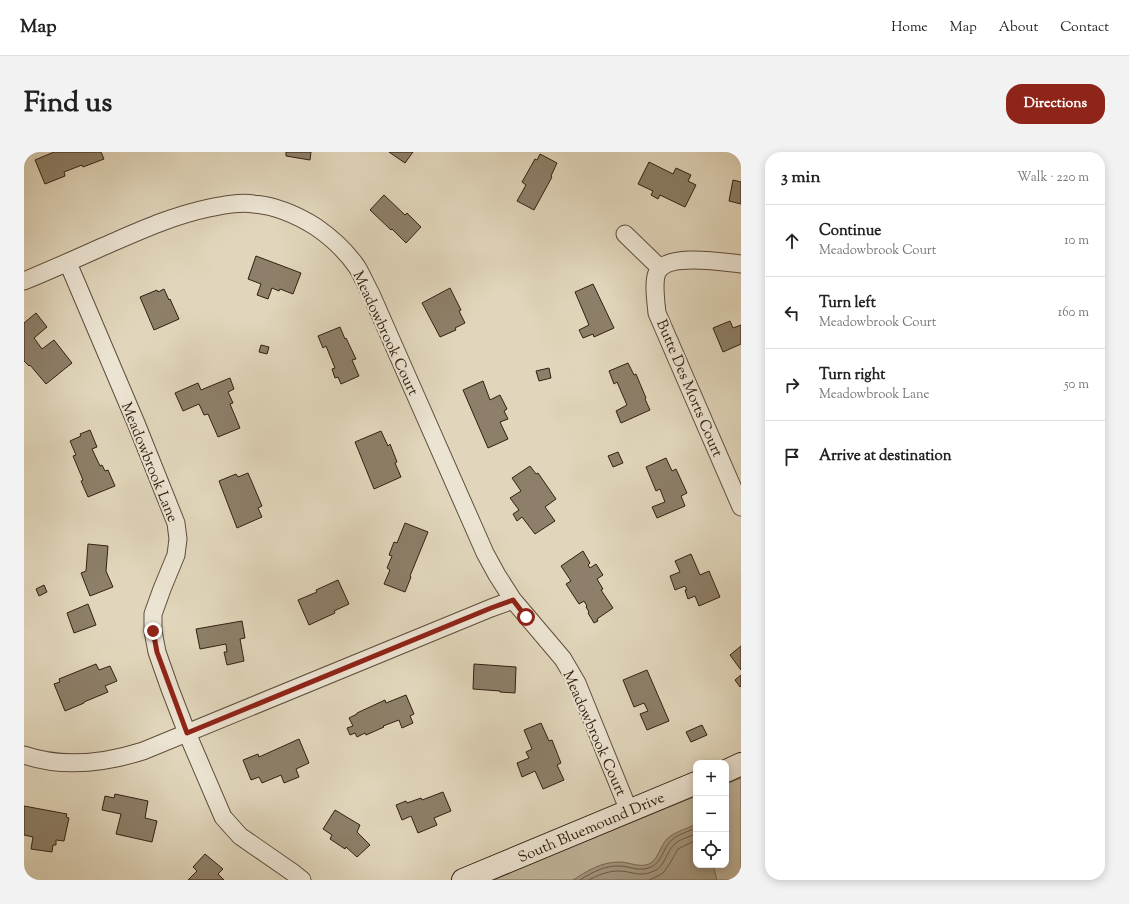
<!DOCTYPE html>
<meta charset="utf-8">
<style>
body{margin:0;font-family:"Sorts Mill Goudy",serif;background:#f2f2f2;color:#222}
.controls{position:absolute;right:12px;bottom:12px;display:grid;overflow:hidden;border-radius:8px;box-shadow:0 2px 10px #0003}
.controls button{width:36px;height:36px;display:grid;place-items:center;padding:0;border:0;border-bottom:1px solid #e0e0e0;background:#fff;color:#222;font:20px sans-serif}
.stop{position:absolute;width:12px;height:12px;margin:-9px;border:3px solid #8f2418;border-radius:50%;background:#fff}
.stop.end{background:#8f2418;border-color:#fff;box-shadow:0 1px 4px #0008}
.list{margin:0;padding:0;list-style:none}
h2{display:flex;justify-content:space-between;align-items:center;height:52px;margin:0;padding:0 16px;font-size:17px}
h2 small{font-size:13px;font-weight:400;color:#767676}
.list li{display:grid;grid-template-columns:26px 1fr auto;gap:12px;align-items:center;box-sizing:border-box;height:72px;padding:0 16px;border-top:1px solid #e0e0e0}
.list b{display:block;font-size:15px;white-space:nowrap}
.list p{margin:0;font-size:13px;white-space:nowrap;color:#767676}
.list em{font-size:13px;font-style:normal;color:#767676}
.icon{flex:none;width:22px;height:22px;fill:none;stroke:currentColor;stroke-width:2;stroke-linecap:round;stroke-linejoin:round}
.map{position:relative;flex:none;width:717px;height:728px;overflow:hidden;border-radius:16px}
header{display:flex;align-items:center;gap:24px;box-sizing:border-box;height:56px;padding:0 20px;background:#fff;border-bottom:1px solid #e0e0e0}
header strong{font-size:19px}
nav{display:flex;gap:22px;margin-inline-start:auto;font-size:14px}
.intro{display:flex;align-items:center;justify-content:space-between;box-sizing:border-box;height:96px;padding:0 24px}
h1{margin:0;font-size:28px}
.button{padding:10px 18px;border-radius:16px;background:#8f2418;color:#fff;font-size:14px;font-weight:700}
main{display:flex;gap:24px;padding:0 24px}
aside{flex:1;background:#fff;border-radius:16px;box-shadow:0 2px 10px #0003}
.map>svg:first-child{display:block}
.green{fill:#c3b79e;stroke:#7a6c58}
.water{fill:#a69881;stroke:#786854}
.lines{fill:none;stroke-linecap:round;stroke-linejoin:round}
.shore{stroke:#6c5c49;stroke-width:1}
.building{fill:#8d7f69;stroke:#322011}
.street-casing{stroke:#5e4e3c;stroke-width:19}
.secondary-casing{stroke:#322011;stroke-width:24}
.street{stroke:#ece4d3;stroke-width:17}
.secondary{stroke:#ece4d3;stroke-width:22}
.route{stroke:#8f2418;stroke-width:5}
.labels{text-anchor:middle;stroke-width:4;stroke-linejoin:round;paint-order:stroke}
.street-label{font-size:15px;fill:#322011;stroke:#ece4d3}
</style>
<header>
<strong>Map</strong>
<nav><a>Home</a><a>Map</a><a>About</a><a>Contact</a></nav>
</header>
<div class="intro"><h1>Find us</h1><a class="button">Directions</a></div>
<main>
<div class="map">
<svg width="717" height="728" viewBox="0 0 717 728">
<rect width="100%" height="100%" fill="#e1d6bb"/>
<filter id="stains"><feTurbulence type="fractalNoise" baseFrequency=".005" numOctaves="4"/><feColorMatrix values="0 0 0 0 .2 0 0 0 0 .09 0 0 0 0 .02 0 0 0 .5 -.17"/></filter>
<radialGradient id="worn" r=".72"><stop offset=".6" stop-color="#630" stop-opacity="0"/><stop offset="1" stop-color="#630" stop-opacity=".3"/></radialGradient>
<path class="green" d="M717 626V728H467L672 644V713H702V632Z"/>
<path class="water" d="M670 673H672V713H689L693 728H549C563 719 577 710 595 710 606 710 615 716 625 712 634 708 636 694 643 687 650 680 662 677 670 673Z"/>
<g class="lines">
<path class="shore" d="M556 728C568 720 582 713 597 714 608 715 616 720 627 715 637 711 639 698 645 691 651 683 663 680 672 676
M565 728C574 723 584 719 594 719 609 719 615 726 630 719 641 715 642 700 650 693 655 687 665 685 672 682
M625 728 634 724 639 721 646 711 654 697 672 688"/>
</g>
<path class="building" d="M30 0H77L80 7 59 15 58 13 40 20 41 24 21 32 11 8Z
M262 0H287L286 8 262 4Z
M365 0H389L381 11Z
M516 2 533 11 527 24 528 25 510 58 493 49 502 33 498 30 511 7 513 8Z
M625 10 649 22 652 16 667 23 664 29 672 33 661 55 636 43 634 47 627 43 629 39 614 32Z
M709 28 717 30V52L705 49Z
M360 43 381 63 383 61 397 75 382 91 368 77 367 78 346 58Z
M232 104 277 121 269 142 256 137 255 139 248 136 244 147 233 143 237 132 224 127Z
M569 132 590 176 570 185 569 182 559 186 555 178 565 173 551 140Z
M426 136 437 158 435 159 441 171 431 176 432 178 416 185 398 151Z
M140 137 145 148 146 147 155 167 130 178 116 145 133 138 134 140Z
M12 161 23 175 10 186 18 197 30 188 48 211 22 232 6 213 5 214 0 209V171Z
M706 169 709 176 717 173V192L699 200 689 176Z
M316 175 321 187 322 186 332 207 328 208 335 224 317 232 314 225 311 226 308 217 311 216 302 194 299 196 294 184Z
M237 193 245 195 243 202 235 200Z
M604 211 610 223 612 222 622 246 621 247 626 258 597 271 592 259 603 253 593 230 590 232 585 219Z
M525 216 527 226 515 229 512 219Z
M206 226 210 237 204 240 209 251 206 252 216 276 194 285 184 262 180 263 175 252 159 259 151 241 174 231 177 238Z
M459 229 466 248 476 243 483 257 480 259 484 267 476 270 484 287 464 296 439 238Z
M66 278 73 295 68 297 76 314 78 313 81 319 84 318 91 334 64 345 57 329 59 328 49 304 52 303 46 289 57 284 56 282Z
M357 279 364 294 366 292 373 310 371 311 377 325 350 337 331 290Z
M594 300 599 311 589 315 584 304Z
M642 306 648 319 652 317 663 341 657 344 661 354 633 366 628 355 641 350 636 337 632 339 622 315Z
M506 314 512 322 514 321 532 347 521 355 531 369 511 382 498 365 493 369 489 362 495 358 486 346 497 339 488 326Z
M224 321 238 354 234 356 238 365 213 376 195 329 212 322 214 325Z
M381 371 404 380 386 424 387 425 381 440 360 432 366 418 363 416 368 404 365 403 370 390 373 391Z
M64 392 84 394 82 419 89 435 66 444 57 421 62 419Z
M559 399 566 411 564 413 566 416 572 412 579 423 573 427 579 437 577 438 589 456 573 467 574 469 570 471 564 461 565 460 562 455 563 454 560 449 555 452 542 432 547 429 537 414Z
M667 402 676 423 685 419 696 445 675 454 671 444 664 447 661 438H663L661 434 651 438 646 424 656 420 651 409Z
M314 428 325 452 310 459 311 461 285 473 274 448 293 440 292 438Z
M20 433 23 440 15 444 12 437Z
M64 452 72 473 50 481 43 461Z
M218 469 221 486 216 487 220 509 203 513 200 500H203L202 492 176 497 172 477Z
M717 494V518L706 503Z
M72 512 75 518 86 514 93 529 81 534 84 540 60 550V551L41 559 30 532 36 530 35 527Z
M450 512 492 515 491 541 476 540V539L449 537Z
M623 518 645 569 623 578 616 562 624 559 620 551 610 555 599 528Z
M717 523V534L716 535 711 528Z
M382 543 390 562 386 564 389 571 378 576 375 568 359 574 360 575 342 583 341 581 333 585 331 581 326 583 323 576 329 574 325 566 333 562V561L361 548 362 551Z
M517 571 525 589 528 588 537 611 533 613 540 628 519 637 511 619 498 625 493 611 505 606 502 600 508 597 500 578Z
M678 573 683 583 667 590 662 580Z
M275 587 285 611 272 617 275 625 260 631 257 623 238 631 235 625 227 628 219 608 234 602 235 605Z
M419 640 427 659 410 666 413 673 394 681 387 664 378 668 372 653 382 649 383 651 397 646 398 648Z
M91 642 124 649 121 666 133 669 128 690 92 682 97 662 78 658 81 644 90 646Z
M0 654 43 662 42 665 45 666 40 689 32 688V693H29L28 700 7 697 9 685 0 683Z
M311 658 336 673 333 680 346 693 333 705 322 695 321 697 306 687 308 683 299 677Z
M181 702 199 717 194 722 200 728H164L173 719 169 715Z"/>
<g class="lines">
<g class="street-casing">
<path id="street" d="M601 82 636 116
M44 111 112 271 152 371 154 387 152 403 138 437 129 462V479L133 500 146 537 163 581 199 665 216 684 268 720 278 728
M717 112C698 110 642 100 633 121 629 130 632 151 633 161L717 355
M0 129C26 118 52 107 78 95 113 80 147 64 185 56 200 53 215 50 230 52 252 54 273 63 292 75 308 86 322 99 333 115 338 123 342 133 347 142L461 401 473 423 489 448 539 507 553 531 605 659
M0 603C38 616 81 611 119 599L467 456 489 448"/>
</g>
<g class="secondary-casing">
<path id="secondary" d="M702 619 717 612
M439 728 672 631"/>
</g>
<use href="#street" class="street"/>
<use href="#secondary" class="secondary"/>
</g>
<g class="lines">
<path class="route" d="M129 479 133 500 163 581 467 456 489 448 502 465"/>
</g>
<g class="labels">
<g class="street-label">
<text transform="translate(362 181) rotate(65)" y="5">Meadowbrook Court</text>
<text transform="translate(666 236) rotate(67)" y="5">Butte Des Morts Court</text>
<text transform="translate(126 310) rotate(68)" y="5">Meadowbrook Lane</text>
<text transform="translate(571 581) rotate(66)" y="5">Meadowbrook Court</text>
<text transform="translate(567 675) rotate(-23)" y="5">South Bluemound Drive</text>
</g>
</g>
<rect width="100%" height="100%" filter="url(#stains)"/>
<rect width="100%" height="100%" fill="url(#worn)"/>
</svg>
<div class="controls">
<button>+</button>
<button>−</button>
<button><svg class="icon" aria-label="locate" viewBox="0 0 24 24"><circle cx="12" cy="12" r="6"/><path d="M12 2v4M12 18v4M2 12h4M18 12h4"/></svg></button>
</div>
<div class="stop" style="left:502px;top:465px"></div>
<div class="stop end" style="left:129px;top:479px"></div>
</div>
<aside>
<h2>3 min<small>Walk · 220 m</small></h2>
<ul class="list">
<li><svg class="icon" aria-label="ahead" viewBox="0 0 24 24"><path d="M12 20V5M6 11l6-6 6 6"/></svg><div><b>Continue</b><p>Meadowbrook Court</p></div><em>10 m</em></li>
<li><svg class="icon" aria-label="left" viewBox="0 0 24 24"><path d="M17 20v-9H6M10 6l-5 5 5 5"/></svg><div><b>Turn left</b><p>Meadowbrook Court</p></div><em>160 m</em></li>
<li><svg class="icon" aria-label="right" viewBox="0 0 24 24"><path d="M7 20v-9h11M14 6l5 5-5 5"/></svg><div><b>Turn right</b><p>Meadowbrook Lane</p></div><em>50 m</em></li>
<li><svg class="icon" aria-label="arrive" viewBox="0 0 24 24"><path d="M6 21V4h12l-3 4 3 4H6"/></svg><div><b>Arrive at destination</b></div></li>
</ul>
</aside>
</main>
